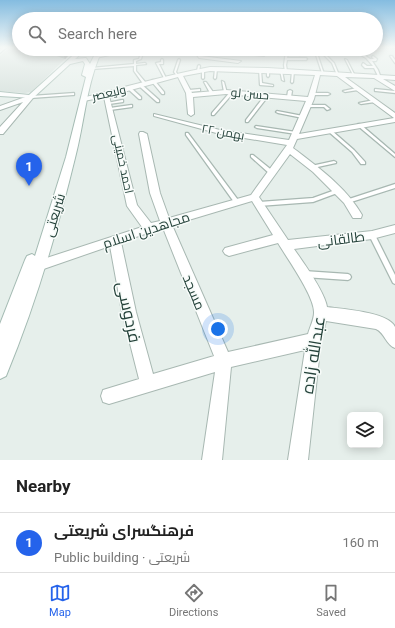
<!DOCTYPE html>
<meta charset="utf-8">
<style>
body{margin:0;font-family:Roboto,Cairo,sans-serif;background:#f6f6f6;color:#222}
.controls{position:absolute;right:12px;bottom:12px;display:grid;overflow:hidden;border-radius:6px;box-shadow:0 2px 10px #0003}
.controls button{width:36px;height:36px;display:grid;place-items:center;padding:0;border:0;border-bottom:1px solid #e0e0e0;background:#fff;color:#222;font:20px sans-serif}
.you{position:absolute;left:218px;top:329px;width:14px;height:14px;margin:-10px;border:3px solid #fff;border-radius:50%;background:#1a73e8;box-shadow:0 0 0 6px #1a73e833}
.badge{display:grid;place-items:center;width:26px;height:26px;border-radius:50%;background:#2563eb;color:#fff;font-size:13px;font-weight:700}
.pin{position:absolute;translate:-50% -33px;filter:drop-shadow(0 1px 2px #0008)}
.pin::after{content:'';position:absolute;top:21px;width:14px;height:12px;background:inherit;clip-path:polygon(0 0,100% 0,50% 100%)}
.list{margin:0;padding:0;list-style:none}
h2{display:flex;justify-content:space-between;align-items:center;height:52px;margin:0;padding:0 16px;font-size:17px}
h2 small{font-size:13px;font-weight:400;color:#767676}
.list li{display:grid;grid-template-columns:26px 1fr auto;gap:12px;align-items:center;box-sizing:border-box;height:60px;padding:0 16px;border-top:1px solid #e0e0e0}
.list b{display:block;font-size:15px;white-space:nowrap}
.list p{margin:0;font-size:13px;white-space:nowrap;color:#767676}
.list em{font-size:13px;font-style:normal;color:#767676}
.icon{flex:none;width:22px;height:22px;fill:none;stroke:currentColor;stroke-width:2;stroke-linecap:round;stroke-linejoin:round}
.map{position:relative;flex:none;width:395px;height:460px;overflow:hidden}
.search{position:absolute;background:#fff;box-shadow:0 2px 10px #0003;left:12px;right:12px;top:12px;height:44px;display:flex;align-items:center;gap:10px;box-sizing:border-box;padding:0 14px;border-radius:22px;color:#767676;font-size:15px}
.sheet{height:112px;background:#fff}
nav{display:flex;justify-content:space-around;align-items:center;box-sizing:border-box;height:56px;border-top:1px solid #e0e0e0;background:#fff;font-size:11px;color:#767676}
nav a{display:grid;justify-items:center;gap:2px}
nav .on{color:#2563eb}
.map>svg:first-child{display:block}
.built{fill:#d4dfda}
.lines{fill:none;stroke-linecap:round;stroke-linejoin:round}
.lane-casing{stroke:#a8b8b2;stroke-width:2.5}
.street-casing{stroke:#a8b8b2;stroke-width:2}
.secondary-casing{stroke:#a4bbb3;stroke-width:2}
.lane{fill:#fff;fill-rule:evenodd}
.street{fill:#fff;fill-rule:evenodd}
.secondary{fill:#fff;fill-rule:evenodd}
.wall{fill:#a1aea9}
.shaded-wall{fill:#838d89}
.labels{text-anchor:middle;stroke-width:3;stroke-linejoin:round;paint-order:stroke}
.far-street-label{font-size:12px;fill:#24423a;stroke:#f7fbf9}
.street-label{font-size:14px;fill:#24423a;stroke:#f7fbf9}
.near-street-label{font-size:17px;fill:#24423a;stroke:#f7fbf9}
</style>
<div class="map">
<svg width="395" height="460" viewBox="0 0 395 460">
<rect width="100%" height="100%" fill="#e6efeb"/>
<path class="built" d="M10 47 33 49 65 59 31 92 25 93 0 91V56Z"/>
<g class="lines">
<g class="lane-casing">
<path id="lane" d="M256 49 274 50 275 49H277L275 52Z
M142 50 143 49 144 50 141 59 136 61V64L145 63 146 64 136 65V71L146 83V85H144L134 71V66L92 69 91 68 134 64V60L139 59Z
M287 50 288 51 301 54 300 55 288 53 287 58H306L307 59 306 60H287L286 65 287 71 285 72 284 65 286 51Z
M324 50H326L325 54 334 63 339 75H337L332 63 323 54Z
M360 52 370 59H374L372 57 373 56 377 59 376 61H372L378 70 381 78H379L374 68H365L362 65 363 63 367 66H373L366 58 359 54Z
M316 55 318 56 324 74 322 73Z
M390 56H392L395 60V63Z
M162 59 163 60V64H159L166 78 165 79 164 78 156 63 161 62V60Z
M179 59 180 60 176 72 178 75 177 76 174 72 178 60Z
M345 59 347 60 355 76 353 75Z
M199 65 200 66 199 71 198 72 197 71 198 66Z
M216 68 217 69 216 78 215 79 214 78 215 69Z
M203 69 204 70V78L203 79 202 78V70Z
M259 69 261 70 262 83 273 85V86L260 85Z
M267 69 269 70V76L268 77 267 76Z
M280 70 282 71 284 81 282 80Z
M293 70 294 71 293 82 292 83 291 82 292 71Z
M152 80H154L164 92V94H162L152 82Z
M222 81 224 82 227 93 224 92Z
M204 82H206L213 92 212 93H210Z
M139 84H141L159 100V102H157L139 86Z
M128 87H130L141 97V99H139L128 89Z
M357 88 359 89 358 90 345 92 343 91Z
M200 89V91H199L189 92 187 91 189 90Z
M375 89 395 91V93L376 91H375Z
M290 90 292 91 291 97 289 98 287 97 288 91Z
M231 91 234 92 214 115H212V113Z
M74 93V95H73L31 98 29 97 31 96Z
M312 93H328L330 94 328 95H311V93Z
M266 94 269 95 248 122H246V120Z
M122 100H123V102L109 104 107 103Z
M374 100 376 101 375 102 361 104 359 103Z
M131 105H132V107L110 110 108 109 110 108Z
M306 105H325L330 109 327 110 324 107H307L305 106Z
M277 111 303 116 305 117 303 118 278 113 276 112Z
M358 124H360L395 154V157L358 126Z
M256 126 296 132 298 133 296 134 257 128 255 127Z
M329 130H331L354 150 365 162V164H361L352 152 329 132Z
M186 133H188L238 200V202H234L186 135Z
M251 155H253L274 172V174H270L251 157Z
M334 161 336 162V163L313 168 311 167V166Z
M395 184V188L348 203 346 201V200Z
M338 189 340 190V192L313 202 259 206 256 204 259 202 313 198Z
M370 233H374L395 275V284L393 283 369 235Z
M304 271 348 274 350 275 351 277 350 279 348 280 304 277 302 276 301 274 302 272Z"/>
</g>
<g class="street-casing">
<path id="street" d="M2 47H7L0 53V49Z
M139 49 223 50 262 53 265 52 267 53 264 56 223 52 151 51 123 52 96 58 94 57 123 50Z
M314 49 352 51 375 49C363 56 326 56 314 49Z
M198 53 201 56 241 61 238 63 199 58 196 54Z
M210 67 268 68 395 76V80L383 79 395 86V91L374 78 345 77 395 113V122L297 139 293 148C318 167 347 188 362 215L361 218H353L344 203 313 172 290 154 259 197 288 240 372 231 395 225V233L372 239 294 249C303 262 325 292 327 307 342 309 389 312 395 327 395 332 395 342 395 348 386 345 385 333 376 329L326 321 321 340 308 460H288L305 350 231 367 222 460H202L215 372 109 404 103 402 101 396 103 390 139 379 122 312 110 246 32 273 28 272 26 268 28 264 142 227 127 206 104 97 84 101 82 100V98C125 87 167 75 210 67ZM210 71 315 75 308 97 226 90 192 93 183 76ZM320 75 337 76 394 118 299 134 314 99ZM178 77 186 93 188 114 191 116 194 114 193 97 226 94 306 101 289 140 220 130 154 114V116L220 134 287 145 251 195 169 218 160 193 147 134 143 132H140L139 134 150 193 160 221 151 223 137 205 109 96ZM252 201 273 235 225 248 223 251 225 254 229 256 278 243C287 258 315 297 314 313 314 319 310 327 308 334L228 352 172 225ZM163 228 214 356 153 374 136 312 121 242Z
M31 95 34 97 33 98 3 134H0V127L23 102 0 110V106Z"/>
</g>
<g class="secondary-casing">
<path id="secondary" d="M80 49H86L75 59 86 58 90 64 94 56 99 57C86 89 84 124 75 158 57 232 35 306 6 376L0 379V324L25 260 27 256 32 254 35 256 66 157 86 77 82 75 85 64 83 61 70 64 33 98 0 96V92L29 95Z"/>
</g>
<use href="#lane" class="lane"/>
<use href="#street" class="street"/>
<use href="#secondary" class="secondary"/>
</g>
<path class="wall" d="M36 49H75L65 59Z
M326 49H350L348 50Z"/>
<path class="shaded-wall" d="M64 49H75L65 59 62 50Z"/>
<linearGradient id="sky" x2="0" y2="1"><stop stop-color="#84bce0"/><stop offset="0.42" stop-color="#f4f8f6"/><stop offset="1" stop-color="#f4f8f6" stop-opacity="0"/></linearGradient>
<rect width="395" height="112" fill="url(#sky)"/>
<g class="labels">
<g class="far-street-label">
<text transform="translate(109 93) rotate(-13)" y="4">ولیعصر</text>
<text transform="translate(250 94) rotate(5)" y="4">حسن لو</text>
<text transform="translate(223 132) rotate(10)" y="4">۲۲ بهمن</text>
<text transform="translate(123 164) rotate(78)" y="4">احمد خمینی</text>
</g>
<g class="street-label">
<text transform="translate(54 215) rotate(-73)" y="5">شریعتی</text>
<text transform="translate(146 230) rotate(-18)" y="5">مجاهدین اسلام</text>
<text transform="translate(341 239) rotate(-7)" y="5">طالقانی</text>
<text transform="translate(194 292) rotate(67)" y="5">مسجد</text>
</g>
<g class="near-street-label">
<text transform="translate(129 312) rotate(78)" y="6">فردوسی</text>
<text transform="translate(313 355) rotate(-81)" y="6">عبدالله زاده</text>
</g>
</g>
</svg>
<div class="controls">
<button><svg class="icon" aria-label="layers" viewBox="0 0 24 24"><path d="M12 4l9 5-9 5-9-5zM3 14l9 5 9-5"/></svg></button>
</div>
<div class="you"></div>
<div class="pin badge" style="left:29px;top:186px">1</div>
<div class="search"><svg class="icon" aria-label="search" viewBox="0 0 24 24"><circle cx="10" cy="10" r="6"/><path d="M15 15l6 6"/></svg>Search here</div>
</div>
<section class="sheet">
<h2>Nearby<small></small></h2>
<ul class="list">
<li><span class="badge">1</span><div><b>فرهنگسرای شریعتی</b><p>Public building · شریعتی</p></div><em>160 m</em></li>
</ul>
</section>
<nav>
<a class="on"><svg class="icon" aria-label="map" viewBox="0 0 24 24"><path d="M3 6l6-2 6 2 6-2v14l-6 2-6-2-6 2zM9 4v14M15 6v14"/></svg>Map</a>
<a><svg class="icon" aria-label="directions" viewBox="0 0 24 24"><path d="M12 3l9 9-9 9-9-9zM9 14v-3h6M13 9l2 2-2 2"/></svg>Directions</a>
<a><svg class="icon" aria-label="saved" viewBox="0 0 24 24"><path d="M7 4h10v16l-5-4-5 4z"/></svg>Saved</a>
</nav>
